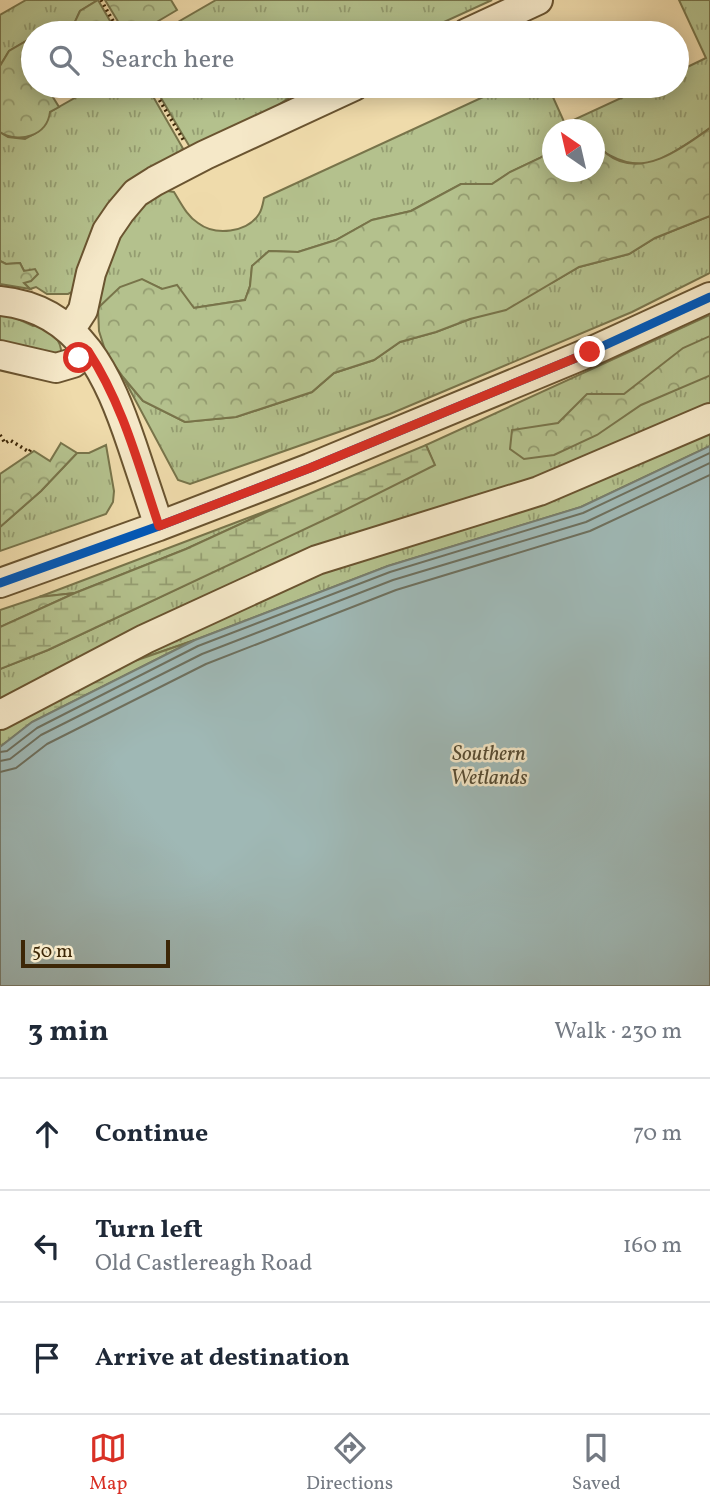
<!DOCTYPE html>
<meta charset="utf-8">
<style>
body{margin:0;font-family:Vollkorn,serif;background:#f6f6f7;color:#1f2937}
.compass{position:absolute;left:542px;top:119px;width:63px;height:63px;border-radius:50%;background:#fff;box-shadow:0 4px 18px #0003;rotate:326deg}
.scale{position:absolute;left:21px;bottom:18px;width:149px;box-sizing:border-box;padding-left:7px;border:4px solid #3d2707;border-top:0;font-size:19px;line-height:24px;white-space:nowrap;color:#3d2707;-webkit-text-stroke:5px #f5e8c8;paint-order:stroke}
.stop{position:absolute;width:21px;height:21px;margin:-16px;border:5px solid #d93025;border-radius:50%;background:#fff}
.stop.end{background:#d93025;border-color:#fff;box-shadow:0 2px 7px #0008}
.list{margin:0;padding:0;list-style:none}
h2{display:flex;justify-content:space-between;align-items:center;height:91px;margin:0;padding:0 28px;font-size:30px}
h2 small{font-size:23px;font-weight:400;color:#747a83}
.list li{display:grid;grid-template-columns:46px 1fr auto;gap:21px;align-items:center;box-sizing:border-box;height:112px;padding:0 28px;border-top:2px solid #e0e1e3}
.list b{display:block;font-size:26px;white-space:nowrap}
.list p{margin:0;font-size:23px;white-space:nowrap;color:#747a83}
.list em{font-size:23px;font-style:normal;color:#747a83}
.icon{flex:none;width:38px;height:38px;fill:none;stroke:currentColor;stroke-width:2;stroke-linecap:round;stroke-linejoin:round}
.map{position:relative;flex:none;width:710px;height:986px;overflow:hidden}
.search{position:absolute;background:#fff;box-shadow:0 4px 18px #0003;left:21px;right:21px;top:21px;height:77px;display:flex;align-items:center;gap:18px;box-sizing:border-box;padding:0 24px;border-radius:38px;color:#747a83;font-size:26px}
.sheet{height:427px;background:#fff}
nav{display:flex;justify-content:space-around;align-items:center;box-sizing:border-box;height:98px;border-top:2px solid #e0e1e3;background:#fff;font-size:19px;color:#747a83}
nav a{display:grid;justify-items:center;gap:4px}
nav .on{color:#d93025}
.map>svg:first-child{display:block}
.grass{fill:url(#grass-tufts);stroke:#78744a;stroke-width:2}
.forest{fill:url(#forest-crowns);stroke:#78744a;stroke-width:2}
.wetland{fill:url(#wetland-marsh);stroke:#78744a;stroke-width:2}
.water{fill:#9fb8b5;stroke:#787e6f;stroke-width:2}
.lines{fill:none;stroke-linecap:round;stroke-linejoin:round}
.shore{stroke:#6e705e;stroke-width:2}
.minor-casing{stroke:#6a5430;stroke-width:32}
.path{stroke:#3d2707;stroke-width:3.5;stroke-dasharray:2 3.5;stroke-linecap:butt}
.minor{stroke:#f5e8c8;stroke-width:28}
.cycleway-casing{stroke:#f5e8c8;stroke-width:13}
.cycleway{stroke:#0057b8;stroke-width:9}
.route{stroke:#d93025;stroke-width:9}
.labels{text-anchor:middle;stroke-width:5;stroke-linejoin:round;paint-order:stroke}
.water-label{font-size:21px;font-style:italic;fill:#564b32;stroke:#f5e8c8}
</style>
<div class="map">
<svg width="710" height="986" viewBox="0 0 710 986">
<defs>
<pattern id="grass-tufts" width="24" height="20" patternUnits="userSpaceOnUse" patternTransform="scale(1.75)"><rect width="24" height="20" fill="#b4c18d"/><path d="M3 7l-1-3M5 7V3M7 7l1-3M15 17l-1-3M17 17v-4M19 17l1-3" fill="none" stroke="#949d71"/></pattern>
<pattern id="forest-crowns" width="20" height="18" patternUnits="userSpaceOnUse" patternTransform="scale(1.75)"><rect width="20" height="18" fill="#b4c18d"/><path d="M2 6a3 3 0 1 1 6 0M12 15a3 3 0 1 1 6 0" fill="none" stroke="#949d71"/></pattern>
<pattern id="wetland-marsh" width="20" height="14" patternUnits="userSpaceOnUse" patternTransform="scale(1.75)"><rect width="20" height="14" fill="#b4c18d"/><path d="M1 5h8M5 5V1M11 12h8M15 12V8" fill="none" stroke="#949d71"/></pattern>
</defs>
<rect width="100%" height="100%" fill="#efdbab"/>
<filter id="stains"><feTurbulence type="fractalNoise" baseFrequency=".00286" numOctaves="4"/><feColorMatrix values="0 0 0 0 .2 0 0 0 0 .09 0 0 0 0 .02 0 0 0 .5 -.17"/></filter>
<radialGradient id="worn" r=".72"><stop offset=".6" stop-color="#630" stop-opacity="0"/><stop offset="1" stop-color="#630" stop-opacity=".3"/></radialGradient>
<path class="grass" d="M26 0H98L80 11 72 29 58 22 40 33H33V37L9 51 0 66V15Z
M216 0H492L420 33H159Z
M679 0H710V128C696 138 664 161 648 163 634 165 622 162 611 156 601 152 595 140 594 130H552V150L540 158 510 172 492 184H461L411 211 372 220 336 240 298 252 269 251 252 266 250 286 245 300 193 308 162 289 142 280 98 308 101 277 110 249 138 206 161 190 174 192C181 203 187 216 198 223 215 236 247 233 259 214 262 210 263 203 264 198L507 86H548L565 124 647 86H677V72L706 58Z
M96 86H147L185 152 148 169 74 291 68 294H47L36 287 30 289 24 283V271L20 263 6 264 0 261V132L8 137 25 139 39 131 50 112Z
M154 86H306L274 108 191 149Z
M710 216V273L632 312 390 414 190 484 178 480 123 377 143 401 185 422 236 417 312 392 334 373 374 360 400 342 436 332 470 319 553 282 579 267 629 254 655 238Z
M0 311 33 326 37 325C51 332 63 339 61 357L0 345Z
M710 315V410L448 512 0 707V669L48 650 339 512 434 464 426 445Z
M710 426V446L581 507 388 566 195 640 71 683 212 612Z
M106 445 114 491 113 502 106 514 0 551V527L41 491 77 453H89Z
M282 505 186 549 75 593 39 597Z"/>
<path class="forest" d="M98 0 117 33H40L58 22 72 28 80 11Z
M105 0H171L177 10 138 33H125Z
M33 37V86H46L59 107 50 112C47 136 19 144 0 132V66L9 51Z
M710 128V216L655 238 629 254 579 267 506 310 470 319 436 332 400 342 374 360 334 373 312 392 236 417 185 422 143 401 123 377 106 353 99 331 98 308 120 287 142 279 162 289 177 285 194 308 245 300 250 286 252 266 269 251 298 252 336 240 372 220 411 211 461 184H492L510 172 540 158 552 150V172H594L595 136C598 142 601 150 607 154 640 180 683 148 710 128Z
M0 261 6 264 20 263 24 271 35 269 38 274 31 281 24 283 30 289 0 284Z
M710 336V375L709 376 641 405 597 435 554 455 524 459 510 449 512 430 558 423 587 394H624L683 348Z
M61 443 77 453 41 491 0 527V474L34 451 50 461Z
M75 593 0 627V610L39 597Z"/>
<path class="wetland" d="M426 445 435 465 339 513 48 650 0 669V627L75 593 186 549 282 505Z
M195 640 32 722 0 747V723L71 683Z"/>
<path class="water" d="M710 446V986H0V747L32 722 195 640 388 566 581 507Z"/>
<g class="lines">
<path class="shore" d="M0 752 7 751 37 728 198 646 390 572 583 513 710 453
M0 761 10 759 41 735 202 654 393 580 586 522 710 463
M0 772 16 768 47 744 206 664 396 590 590 531 710 475"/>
<g class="minor-casing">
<path id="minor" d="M467 33 538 0
M0 301C81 309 109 377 132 445 141 472 150 499 159 526
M70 330 83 310 91 273 107 231 120 212 136 193 155 181 205 155 354 86
M0 355 56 368 73 363 88 351
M0 583 159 526 310 468 590 352 710 297
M0 715 145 639 317 560 539 491 710 418"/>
</g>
<path class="path" d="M101 0 120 33
M151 86 184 141
M0 435 5 443 10 440 29 452 31 449"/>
<use href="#minor" class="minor"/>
<g class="cycleway-casing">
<path id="cycleway" d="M0 583 159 526 310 468 590 352 710 297"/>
</g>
<use href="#cycleway" class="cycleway"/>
</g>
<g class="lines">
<path class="route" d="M79 358 88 351C123 404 139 467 159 526L310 468 590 352"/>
</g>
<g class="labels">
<g class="water-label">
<text x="489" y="760">Southern<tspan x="489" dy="24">Wetlands</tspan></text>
</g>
</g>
<rect width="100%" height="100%" filter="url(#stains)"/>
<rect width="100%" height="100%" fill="url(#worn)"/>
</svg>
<svg class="compass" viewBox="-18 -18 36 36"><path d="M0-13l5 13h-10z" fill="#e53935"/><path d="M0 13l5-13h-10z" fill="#747a83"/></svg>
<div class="scale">50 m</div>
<div class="stop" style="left:79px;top:358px"></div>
<div class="stop end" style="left:590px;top:352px"></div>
<div class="search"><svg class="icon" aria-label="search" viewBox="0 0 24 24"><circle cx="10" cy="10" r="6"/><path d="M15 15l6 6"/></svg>Search here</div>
</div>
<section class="sheet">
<h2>3 min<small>Walk · 230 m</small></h2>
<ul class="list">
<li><svg class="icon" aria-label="ahead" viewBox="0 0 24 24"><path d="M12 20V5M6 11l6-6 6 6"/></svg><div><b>Continue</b></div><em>70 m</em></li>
<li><svg class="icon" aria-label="left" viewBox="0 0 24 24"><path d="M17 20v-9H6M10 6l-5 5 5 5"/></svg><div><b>Turn left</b><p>Old Castlereagh Road</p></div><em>160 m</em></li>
<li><svg class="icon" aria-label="arrive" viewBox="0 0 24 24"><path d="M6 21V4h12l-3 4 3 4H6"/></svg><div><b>Arrive at destination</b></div></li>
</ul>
</section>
<nav>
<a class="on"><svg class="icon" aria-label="map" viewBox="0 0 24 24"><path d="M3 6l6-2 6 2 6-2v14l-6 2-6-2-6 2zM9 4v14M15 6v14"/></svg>Map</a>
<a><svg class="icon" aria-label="directions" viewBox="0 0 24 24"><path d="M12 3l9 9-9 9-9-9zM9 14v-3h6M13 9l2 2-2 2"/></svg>Directions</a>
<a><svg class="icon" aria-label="saved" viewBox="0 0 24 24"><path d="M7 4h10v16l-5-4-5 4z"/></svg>Saved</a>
</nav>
